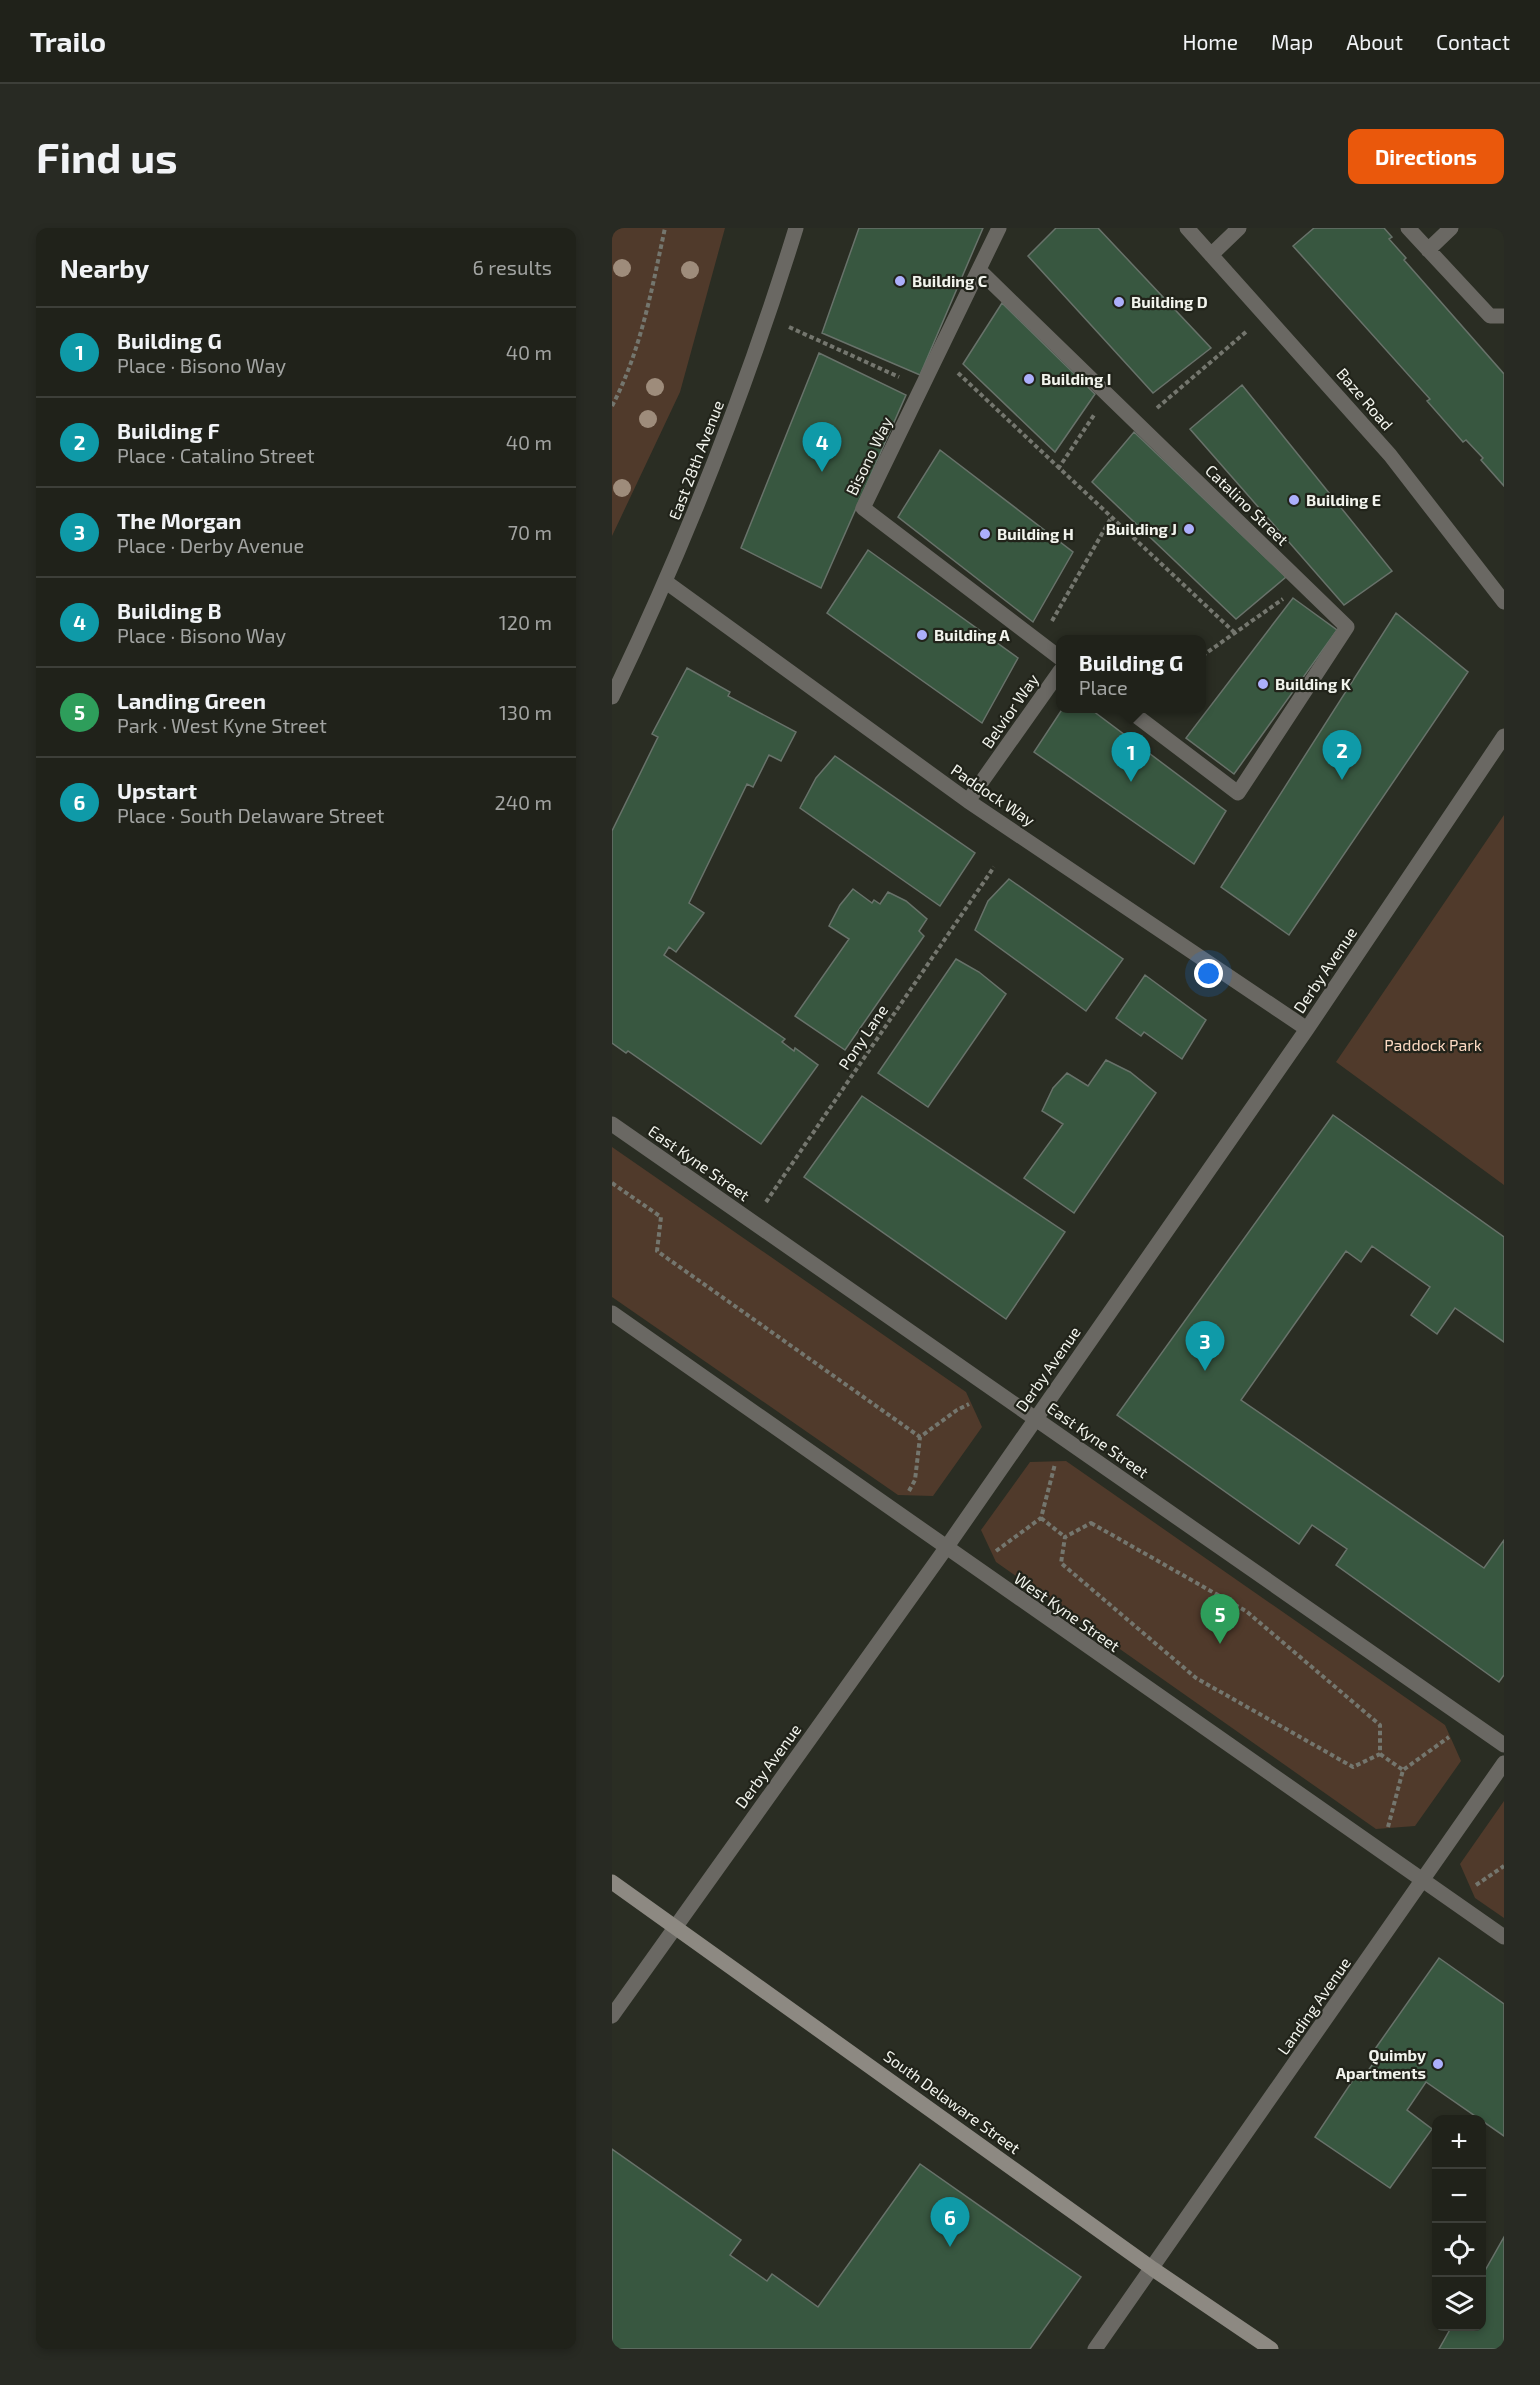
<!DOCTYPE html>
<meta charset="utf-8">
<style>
body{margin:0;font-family:"Exo 2",sans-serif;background:#282a23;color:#f1f3f6}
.controls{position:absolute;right:18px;bottom:18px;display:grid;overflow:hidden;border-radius:12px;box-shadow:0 3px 9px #0003}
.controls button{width:54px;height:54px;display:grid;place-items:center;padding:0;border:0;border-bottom:2px solid #3d3f39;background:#20221a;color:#f1f3f6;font:30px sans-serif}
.you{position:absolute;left:597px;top:746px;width:21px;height:21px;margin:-15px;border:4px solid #fff;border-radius:50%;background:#1a73e8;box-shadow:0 0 0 9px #1a73e833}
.badge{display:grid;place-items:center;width:39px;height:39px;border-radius:50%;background:#ea580c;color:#fff;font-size:20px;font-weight:700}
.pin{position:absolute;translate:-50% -50px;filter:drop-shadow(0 2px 3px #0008)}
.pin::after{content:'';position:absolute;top:32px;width:21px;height:18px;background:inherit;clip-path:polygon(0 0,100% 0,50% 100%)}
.popup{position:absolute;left:444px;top:407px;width:150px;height:78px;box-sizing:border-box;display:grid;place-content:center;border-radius:12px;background:#20221a;filter:drop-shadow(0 2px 4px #0005);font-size:20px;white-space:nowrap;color:#a2a4a2}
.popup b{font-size:22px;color:#f1f3f6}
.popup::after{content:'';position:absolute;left:50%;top:100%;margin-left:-12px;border:12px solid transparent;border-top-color:#20221a}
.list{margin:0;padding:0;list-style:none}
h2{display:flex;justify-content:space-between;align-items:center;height:78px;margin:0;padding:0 24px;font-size:26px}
h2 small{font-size:20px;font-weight:400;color:#a2a4a2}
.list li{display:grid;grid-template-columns:39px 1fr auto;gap:18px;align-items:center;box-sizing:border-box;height:90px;padding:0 24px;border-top:2px solid #3d3f39}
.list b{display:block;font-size:22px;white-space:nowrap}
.list p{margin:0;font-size:20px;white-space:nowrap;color:#a2a4a2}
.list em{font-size:20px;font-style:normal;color:#a2a4a2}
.icon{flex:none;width:33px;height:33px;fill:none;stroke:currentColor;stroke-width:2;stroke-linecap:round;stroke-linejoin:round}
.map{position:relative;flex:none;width:892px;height:2121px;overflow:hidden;border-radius:12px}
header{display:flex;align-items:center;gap:36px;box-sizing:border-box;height:84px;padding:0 30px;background:#20221a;border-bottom:2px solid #3d3f39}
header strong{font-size:28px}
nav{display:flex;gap:33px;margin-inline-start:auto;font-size:21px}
.intro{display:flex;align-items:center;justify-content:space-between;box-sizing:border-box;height:144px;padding:0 36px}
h1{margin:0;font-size:42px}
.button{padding:15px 27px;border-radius:12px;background:#ea580c;color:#fff;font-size:21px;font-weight:700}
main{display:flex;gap:36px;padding:0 36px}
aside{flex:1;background:#20221a;border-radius:12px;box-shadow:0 3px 9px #0003}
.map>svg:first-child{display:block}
.green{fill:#503a2b}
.building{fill:#385740;stroke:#68726a;stroke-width:1.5}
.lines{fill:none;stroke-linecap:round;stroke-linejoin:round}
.path{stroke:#74766e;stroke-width:4;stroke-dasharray:4.5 3;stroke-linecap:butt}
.street{stroke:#6a6863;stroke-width:15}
.secondary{stroke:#8d8982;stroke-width:15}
.tree{fill:#9e8c7b}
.poi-dot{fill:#acaffb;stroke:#21231a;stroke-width:2}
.labels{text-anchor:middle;stroke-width:4.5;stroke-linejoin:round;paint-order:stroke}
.poi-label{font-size:16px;font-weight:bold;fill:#f2f4ed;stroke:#21231a;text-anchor:start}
.street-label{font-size:16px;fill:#f2f4ed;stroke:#21231a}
.park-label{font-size:16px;fill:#fddac3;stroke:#21231a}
</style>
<header>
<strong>Trailo</strong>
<nav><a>Home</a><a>Map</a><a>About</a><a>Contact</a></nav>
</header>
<div class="intro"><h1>Find us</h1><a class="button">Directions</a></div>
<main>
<aside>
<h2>Nearby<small>6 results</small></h2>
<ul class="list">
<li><span class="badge" style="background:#0f9aa8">1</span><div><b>Building G</b><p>Place · Bisono Way</p></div><em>40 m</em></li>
<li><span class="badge" style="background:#0f9aa8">2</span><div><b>Building F</b><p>Place · Catalino Street</p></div><em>40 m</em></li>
<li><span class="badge" style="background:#0f9aa8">3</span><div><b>The Morgan</b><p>Place · Derby Avenue</p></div><em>70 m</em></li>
<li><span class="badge" style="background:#0f9aa8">4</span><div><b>Building B</b><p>Place · Bisono Way</p></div><em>120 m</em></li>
<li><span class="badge" style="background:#2e9e5b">5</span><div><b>Landing Green</b><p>Park · West Kyne Street</p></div><em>130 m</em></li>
<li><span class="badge" style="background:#0f9aa8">6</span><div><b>Upstart</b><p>Place · South Delaware Street</p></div><em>240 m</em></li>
</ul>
</aside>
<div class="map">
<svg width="892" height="2121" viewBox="0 0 892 2121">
<rect width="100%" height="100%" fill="#2a2d23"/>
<path class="green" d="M0 0H113L68 164 0 308Z
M892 587V957L724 834Z
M0 919 354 1164 370 1199 321 1268 286 1267 0 1069Z
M454 1233 833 1497 849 1533 803 1598 764 1601 384 1334 369 1302 418 1234Z
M892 1573V1690L863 1670 848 1636Z"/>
<path class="building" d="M247 0H371L308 147 210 105Z
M444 0H486L599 120 541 165 416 28Z
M702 0H772L780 9 777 11 794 30 792 32 892 146V258L869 232 871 230 854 212 851 214 815 173 818 171 681 18Z
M390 75 483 166 443 224 351 136Z
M207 125 294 167 209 360 129 320Z
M630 157 780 343 732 377 578 201Z
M522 204 674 349 624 391 480 254Z
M328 222 461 324 421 394 286 289Z
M256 322 406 430 370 495 215 385Z
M681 370 725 402 622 546 574 510Z
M784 385 856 444 677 707 609 659Z
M75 440 118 464 116 468 184 504 169 533 157 527 141 559 135 556 77 675 92 685 64 724 57 719 52 727 173 811 170 814 182 823 183 820 206 837 149 916 16 823 14 825 0 815V603L46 509 40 506Z
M451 480H477L614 583 582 636 422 524Z
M223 528 363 625 328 678 188 580 204 550Z
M397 651 511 731 474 783 363 702 376 673Z
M241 661 260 675 262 672 268 676 276 664 294 673 315 691 307 703 312 708 233 822 183 788 237 711 217 698 228 677Z
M344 731 367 744 394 766 316 879 266 845Z
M533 747 594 792 570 831 532 804 529 808 504 790Z
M494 832 518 844 544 865 462 985 412 950 451 896 430 883 441 860 455 845 476 858Z
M250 868 453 1004 394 1091 192 949Z
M721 887 892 1009V1114L843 1080 825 1106 799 1087 818 1059 760 1018 749 1034 734 1023 629 1172 872 1340 892 1312V1447L887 1454 724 1337 735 1321 700 1297 687 1316 505 1187Z
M827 1730 892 1776V1908L814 1854 795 1882 820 1901 778 1960 703 1909 743 1849 749 1853 769 1824 763 1821Z
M0 1921 129 2012 118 2027 155 2053 160 2046 206 2079 308 1936 469 2049 418 2121H0Z
M892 2009V2121H827L840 2098H870V2048Z"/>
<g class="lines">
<path class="path" d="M177 99 287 149
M346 145 623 405
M0 178C29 123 40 60 53 0
M545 180 635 103
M446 241 482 187
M440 393 499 290
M590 428 671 371
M0 955 49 989 45 1023 308 1209
M154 974 382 639
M297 1263 303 1252 308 1209 345 1182 357 1176
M429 1290 453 1309
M479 1295 634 1383 768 1497V1526L741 1539 584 1450 449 1335 453 1309Z
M384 1323 429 1290 443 1236
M768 1526 791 1542
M776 1599 791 1542 837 1509
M864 1657 892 1638"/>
<path class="street" d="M387 0 251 280 448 430
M575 0 778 227 892 374
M796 0 878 88H892
M816 22 839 0
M599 27 627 0
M367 42 735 399 626 565 514 480
M54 354 356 573 695 801
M0 469C73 317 134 162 184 0
M356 573 448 443
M0 896 892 1517
M0 1085 892 1709
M0 1788 334 1320 695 801 892 508
M483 2121 892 1535"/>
<path class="secondary" d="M0 1654 541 2041 659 2121"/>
</g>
<g class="tree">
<circle cx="10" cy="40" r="9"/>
<circle cx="78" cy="42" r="9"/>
<circle cx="43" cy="159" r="9"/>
<circle cx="36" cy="191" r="9"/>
<circle cx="10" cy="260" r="9"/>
</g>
<g class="poi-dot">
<circle cx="288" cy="53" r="6"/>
<circle cx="507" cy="74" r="6"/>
<circle cx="417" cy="151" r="6"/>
<circle cx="682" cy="272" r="6"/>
<circle cx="577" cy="301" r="6"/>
<circle cx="373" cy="306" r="6"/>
<circle cx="310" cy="407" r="6"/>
<circle cx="651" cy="456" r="6"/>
<circle cx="826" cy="1836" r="6"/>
</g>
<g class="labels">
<g class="poi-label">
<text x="300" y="59">Building C</text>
<text x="519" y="80">Building D</text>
<text x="429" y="157">Building I</text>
<text x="694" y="278">Building E</text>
<text x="565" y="307" text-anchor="end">Building J</text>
<text x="385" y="312">Building H</text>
<text x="322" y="413">Building A</text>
<text x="663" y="462">Building K</text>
<text x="814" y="1833" text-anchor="end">Quimby<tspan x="814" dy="18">Apartments</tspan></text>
</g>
<g class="street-label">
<text transform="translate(753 171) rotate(49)" y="6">Baze Road</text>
<text transform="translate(257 228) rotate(-64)" y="6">Bisono Way</text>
<text transform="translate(84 232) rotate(-69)" y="6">East 28th Avenue</text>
<text transform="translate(635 277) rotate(44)" y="6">Catalino Street</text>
<text transform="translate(398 483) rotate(-55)" y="6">Belvior Way</text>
<text transform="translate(381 567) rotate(34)" y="6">Paddock Way</text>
<text transform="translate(713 742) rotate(-56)" y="6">Derby Avenue</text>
<text transform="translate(251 809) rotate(-56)" y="6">Pony Lane</text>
<text transform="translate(87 935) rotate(35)" y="6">East Kyne Street</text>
<text transform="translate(436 1141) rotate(-55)" y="6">Derby Avenue</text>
<text transform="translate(486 1212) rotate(35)" y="6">East Kyne Street</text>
<text transform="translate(455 1384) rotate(35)" y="6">West Kyne Street</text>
<text transform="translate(156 1538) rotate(-54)" y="6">Derby Avenue</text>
<text transform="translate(702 1778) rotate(-55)" y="6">Landing Avenue</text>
<text transform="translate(340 1874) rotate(36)" y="6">South Delaware Street</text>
</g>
<g class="park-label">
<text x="821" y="823">Paddock Park</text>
</g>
</g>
</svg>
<div class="controls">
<button>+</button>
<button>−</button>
<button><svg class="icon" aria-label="locate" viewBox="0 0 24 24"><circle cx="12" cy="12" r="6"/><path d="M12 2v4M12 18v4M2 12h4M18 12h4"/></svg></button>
<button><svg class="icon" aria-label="layers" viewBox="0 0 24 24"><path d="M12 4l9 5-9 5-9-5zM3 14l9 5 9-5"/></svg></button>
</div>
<div class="you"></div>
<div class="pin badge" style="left:519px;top:554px;background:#0f9aa8">1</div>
<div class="popup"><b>Building G</b>Place</div>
<div class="pin badge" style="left:730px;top:552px;background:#0f9aa8">2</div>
<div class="pin badge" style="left:593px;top:1143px;background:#0f9aa8">3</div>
<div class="pin badge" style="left:210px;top:244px;background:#0f9aa8">4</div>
<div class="pin badge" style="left:608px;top:1416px;background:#2e9e5b">5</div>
<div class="pin badge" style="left:338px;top:2019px;background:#0f9aa8">6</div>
</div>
</main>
